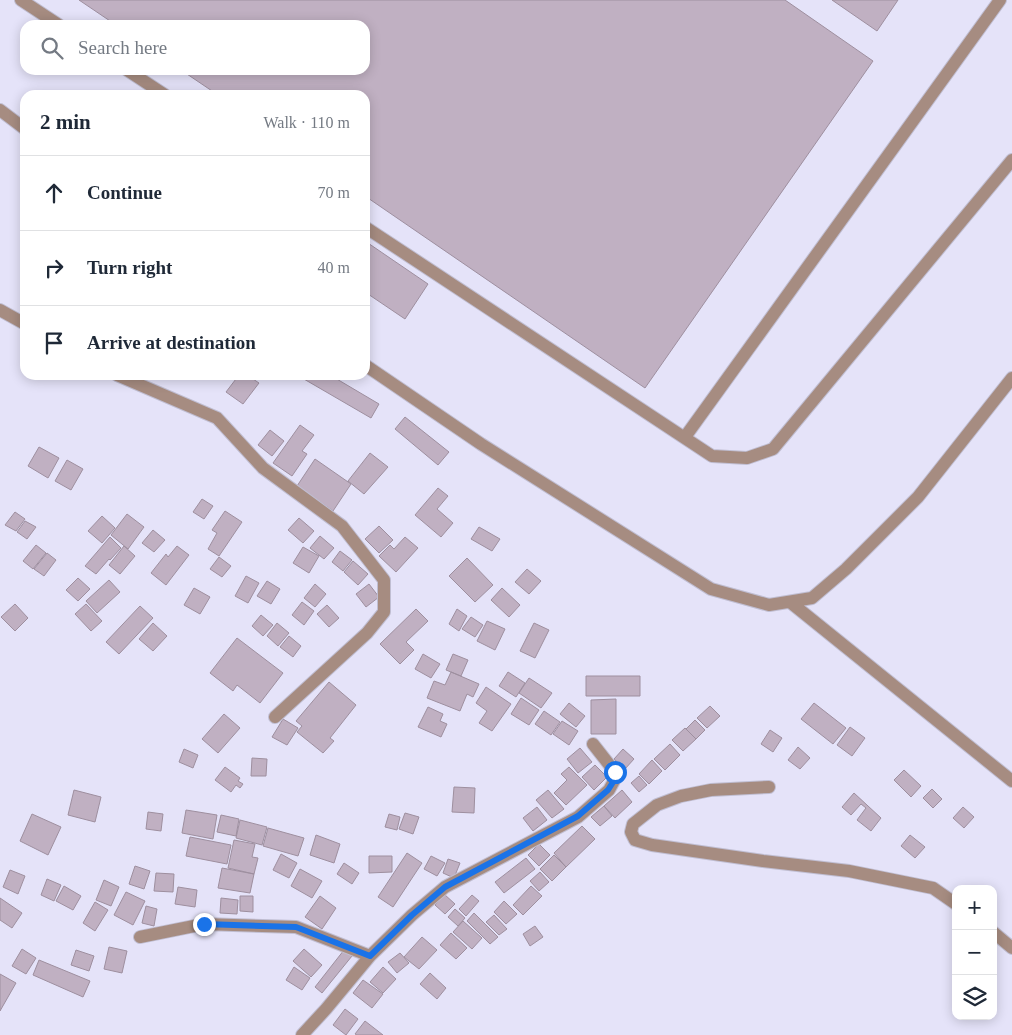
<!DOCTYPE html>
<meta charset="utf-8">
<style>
body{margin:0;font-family:"Times New Roman",serif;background:#f6f6f7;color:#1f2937}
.controls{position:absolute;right:15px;bottom:15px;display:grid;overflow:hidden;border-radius:10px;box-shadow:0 2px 12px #0003}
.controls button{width:45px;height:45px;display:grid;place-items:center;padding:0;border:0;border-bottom:1px solid #e0e1e3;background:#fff;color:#1f2937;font:25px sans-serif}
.stop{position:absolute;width:15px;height:15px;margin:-11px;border:4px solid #1a73e8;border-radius:50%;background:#fff}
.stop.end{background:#1a73e8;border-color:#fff;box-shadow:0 1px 5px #0008}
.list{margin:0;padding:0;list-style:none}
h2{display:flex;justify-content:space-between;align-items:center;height:65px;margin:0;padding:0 20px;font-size:21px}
h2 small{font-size:16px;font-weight:400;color:#747a83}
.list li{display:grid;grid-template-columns:32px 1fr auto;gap:15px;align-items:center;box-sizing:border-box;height:75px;padding:0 20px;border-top:1px solid #e0e1e3}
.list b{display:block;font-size:19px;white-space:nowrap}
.list em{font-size:16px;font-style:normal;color:#747a83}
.icon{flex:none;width:28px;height:28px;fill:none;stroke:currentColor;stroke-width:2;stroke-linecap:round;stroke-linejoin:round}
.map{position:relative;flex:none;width:1012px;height:1035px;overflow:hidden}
.search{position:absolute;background:#fff;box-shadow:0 2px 12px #0003;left:20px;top:20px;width:350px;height:55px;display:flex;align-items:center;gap:12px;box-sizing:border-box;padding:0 18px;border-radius:15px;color:#747a83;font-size:19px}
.panel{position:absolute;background:#fff;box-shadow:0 2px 12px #0003;left:20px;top:90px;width:350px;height:290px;border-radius:15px}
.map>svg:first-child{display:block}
.building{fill:#c0b0c2;stroke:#9e8f9f}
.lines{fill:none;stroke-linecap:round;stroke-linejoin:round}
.lane-casing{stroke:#c0bed2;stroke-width:14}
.street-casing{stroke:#c0bed2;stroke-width:14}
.lane{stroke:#a68c81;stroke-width:12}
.street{stroke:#a68c81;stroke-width:12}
.route{stroke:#1a73e8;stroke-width:6}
</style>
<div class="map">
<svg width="1012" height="1035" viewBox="0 0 1012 1035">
<rect width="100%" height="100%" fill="#e5e3f9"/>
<path class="building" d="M79 0H785L873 61 645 388 365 196V95H218L181 70H365V25H116Z
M832 0H898L877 31Z
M365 241 428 284 405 319 365 292Z
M239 375H247L259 383 243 404 226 392Z
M297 375H330L379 404 371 418Z
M405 417 449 452 438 465 395 429Z
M300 425 314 435 302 451 307 454 292 476 273 463Z
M270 430 284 441 272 456 258 445Z
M39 447 59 458 48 478 28 466Z
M370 453 388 467 364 494 348 481Z
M315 459 351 484 333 511 297 486Z
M67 460 83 469 71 490 55 481Z
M438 488 448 496 437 509 453 523 441 537 415 515Z
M202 499 213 506 204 519 193 512Z
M225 511 242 522 219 556 208 549 217 533 212 530Z
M15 512 25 519 16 531 5 525Z
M127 514 144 527 128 549 111 535Z
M102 516 115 528 102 543 88 531Z
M299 518 314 531 303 543 288 530Z
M25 521 36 527 27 539 17 532Z
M379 526 393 540 379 553 365 539Z
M479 527 500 539 492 551 471 539Z
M153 530 165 540 154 552 142 543Z
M320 536 334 548 324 559 310 548Z
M110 537 121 548 110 560 109 559 96 574 85 566Z
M405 537 418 548 396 572 379 556 390 545 394 549Z
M36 545 46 553 33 569 23 561Z
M124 546 135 556 120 574 109 565Z
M177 546 189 555 166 585 151 573 166 554 168 557Z
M303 547 319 556 309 573 293 563Z
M340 551 352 560 343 571 332 562Z
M47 553 56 560 44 576 34 569Z
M219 557 231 566 222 577 210 569Z
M467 558 493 585 475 602 449 576Z
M353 561 368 574 358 585 344 572Z
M527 569 541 581 529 594 515 582Z
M246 576 259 583 248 603 235 596Z
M78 578 90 589 78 601 66 590Z
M109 580 120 592 97 613 86 601Z
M267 581 280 589 271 604 257 596Z
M315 584 326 594 315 607 304 598Z
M369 584 379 597 366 607 356 594Z
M194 588 210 597 200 614 184 605Z
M502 588 520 605 509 617 491 600Z
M302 602 314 611 304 625 292 615Z
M15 604 28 618 15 631 1 617Z
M86 604 102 621 91 631 75 614Z
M327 605 339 618 329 627 317 614Z
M140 606 153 618 119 654 106 642Z
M416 609 428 621 406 642 414 650 400 664 380 644Z
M457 609 467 616 459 631 449 624Z
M261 615 273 625 263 636 252 626Z
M471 617 483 625 475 637 462 629Z
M487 621 505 629 495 650 477 641Z
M153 623 167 636 153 651 139 639Z
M277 623 289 633 278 646 267 636Z
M534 623 549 630 535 658 520 651Z
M289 636 301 646 293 657 280 647Z
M237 638 283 673 260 703 237 685 233 691 210 673Z
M423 654 440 664 431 678 415 669Z
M453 654 468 660 461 676 446 670Z
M451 672 479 684 473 697 467 694 460 711 427 698 434 681 445 685Z
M508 672 525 683 516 697 499 686Z
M586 676H640V696H586Z
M529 678 552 693 541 708 519 693Z
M329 682 356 705 330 738 334 741 323 753 297 732 302 726 296 721Z
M486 687 511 704 492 731 479 723 487 711 476 703Z
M521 698 539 710 529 725 511 714Z
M616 699V734H591V700Z
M569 703 585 716 576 727 560 714Z
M814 703 846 728 833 744 801 719Z
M710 706 720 716 707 728 697 718Z
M428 707 443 714 440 721 447 724 441 737 418 727Z
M544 711 560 722 551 735 535 724Z
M224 714 240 728 218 753 202 739Z
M283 719 298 728 287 745 272 737Z
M695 720 705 730 696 739 686 729Z
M562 721 578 731 569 745 553 734Z
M850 727 865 738 852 756 837 745Z
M685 728 696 739 683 751 672 740Z
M770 730 782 738 773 752 761 744Z
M670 744 680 755 665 770 654 759Z
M798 747 810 758 800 769 788 760Z
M580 748 592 762 578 773 567 759Z
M184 749 198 755 193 768 179 762Z
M623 749 634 759 625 769 614 759Z
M252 758 267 759 266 776H251Z
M652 760 662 771 649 784 639 774Z
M595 765 607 777 594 790 582 777Z
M225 767 240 778 238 781 243 784 240 788 236 785 231 792 215 780Z
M569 767 587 785 566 805 554 793 567 780 561 774Z
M904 770 921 786 911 797 894 780Z
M639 776 647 785 639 792 631 783Z
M454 787 475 788 474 813 452 812Z
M932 789 942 799 933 808 923 798Z
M74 790 101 797 95 822 68 815Z
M548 790 564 809 552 818 536 800Z
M622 790 632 802 615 818 604 806Z
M854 793 881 818 871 831 857 820 866 808 861 804 851 815 842 807Z
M604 806 612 816 600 826 591 817Z
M537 807 547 820 533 831 523 818Z
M963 807 974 817 964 828 953 818Z
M186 810 217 815 213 839 182 833Z
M148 812 163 814 161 831 146 829Z
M405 813 419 817 413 834 399 829Z
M32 814 61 827 48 855 20 841Z
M389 814 400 817 397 830 385 827Z
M221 815 239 819 236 836 217 832Z
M240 820 267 827 262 845 236 838Z
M582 826 595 839 566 867 554 853Z
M268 828 304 838 298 856 263 846Z
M316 835 340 844 334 863 310 855Z
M910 835 925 847 915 858 901 846Z
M190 837 231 845 227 864 186 856Z
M234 840 255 844 252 857 258 858 254 874 228 868Z
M539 844 550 855 539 866 528 855Z
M407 853 422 863 393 907 378 897Z
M281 854 297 863 289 878 273 870Z
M554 855 566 867 552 881 540 869Z
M369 856H392V872L369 873Z
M431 856 445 863 437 876 424 869Z
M526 858 535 869 504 893 495 882Z
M448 859 460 863 454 878 443 873Z
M344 863 359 873 352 884 337 874Z
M135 866 150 871 144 889 129 884Z
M222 868 254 874 250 893 218 888Z
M300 869 322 881 312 898 291 886Z
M10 870 25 876 18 894 3 887Z
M540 872 549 882 539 891 530 881Z
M156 873 174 874 173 892 154 891Z
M47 879 61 885 54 901 41 895Z
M104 880 119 887 111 906 96 900Z
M64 886 81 896 73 910 56 901Z
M531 886 542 896 523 915 513 905Z
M178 887 197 890 195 907 175 904Z
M126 892 145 901 133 925 114 915Z
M444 894 455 904 445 914 435 905Z
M472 895 479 901 466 916 459 909Z
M240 896H253V912L240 911Z
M320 896 336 908 322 929 305 917Z
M0 898 22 913 12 928 0 920Z
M221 898 238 900 237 914 220 913Z
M504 901 517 914 506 924 494 912Z
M95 902 108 910 95 931 83 923Z
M146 906 157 909 154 926 142 923Z
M455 909 465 918 458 926 448 917Z
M474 913 498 937 490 944 467 921Z
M494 915 507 929 499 935 486 922Z
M463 921 482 938 472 949 453 932Z
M535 926 543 937 530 946 523 934Z
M451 933 467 948 456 959 440 945Z
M422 937 437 950 419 969 404 957Z
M109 947 127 951 122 973 104 969Z
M22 949 36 958 26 974 12 966Z
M304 949 322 965 311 977 293 961Z
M76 950 94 956 89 971 71 965Z
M344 950 352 956 322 993 315 987Z
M400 953 409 963 397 973 388 962Z
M39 960 90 981 83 997 33 975Z
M294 967 310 978 302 990 286 980Z
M383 967 396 979 383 993 370 982Z
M430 973 446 988 437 999 420 984Z
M0 974 16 983 0 1011Z
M363 980 383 994 372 1008 353 993Z
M345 1009 358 1019 346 1035 333 1025Z
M365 1021 383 1035H357L355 1034Z"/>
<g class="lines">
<g class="lane-casing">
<path id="lane" d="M21 0 59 25
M127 70 165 95
M365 227 712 456 747 458 773 449 1012 160
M0 310 25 324
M117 375 217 418 263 468 342 526 384 580V612L367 633 275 717
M685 437 1000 0"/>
</g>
<g class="street-casing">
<path id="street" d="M0 110 25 129
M365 365 481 444 711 589 769 605 812 598 846 569 918 497 1012 378
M790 602 1012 781
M769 787 711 790 681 796 657 805 633 824 631 832 635 840 652 845 763 861 849 871 933 888 956 904
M993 932 1012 948
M140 937 204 924 296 927 370 956
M302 1035 326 1009 370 956 412 915 445 887 578 817 609 790 615 779V772L593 744"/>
</g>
<use href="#lane" class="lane"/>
<use href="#street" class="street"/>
</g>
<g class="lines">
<path class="route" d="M204 924 296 927 370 956 412 915 445 887 578 816 608 790 615 779V772"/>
</g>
</svg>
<div class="controls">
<button>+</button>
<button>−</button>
<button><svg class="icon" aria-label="layers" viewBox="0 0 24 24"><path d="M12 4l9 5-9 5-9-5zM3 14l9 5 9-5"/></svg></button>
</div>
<div class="stop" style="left:615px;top:772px"></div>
<div class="stop end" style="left:204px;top:924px"></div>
<div class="search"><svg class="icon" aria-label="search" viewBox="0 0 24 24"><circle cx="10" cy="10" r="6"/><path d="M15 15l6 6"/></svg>Search here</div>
<section class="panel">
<h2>2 min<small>Walk · 110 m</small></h2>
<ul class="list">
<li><svg class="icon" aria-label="ahead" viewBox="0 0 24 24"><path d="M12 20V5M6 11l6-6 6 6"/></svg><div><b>Continue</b></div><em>70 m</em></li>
<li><svg class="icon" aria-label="right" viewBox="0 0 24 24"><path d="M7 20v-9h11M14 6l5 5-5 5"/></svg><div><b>Turn right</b></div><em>40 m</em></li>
<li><svg class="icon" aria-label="arrive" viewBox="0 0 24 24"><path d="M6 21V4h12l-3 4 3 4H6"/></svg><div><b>Arrive at destination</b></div></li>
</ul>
</section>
</div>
